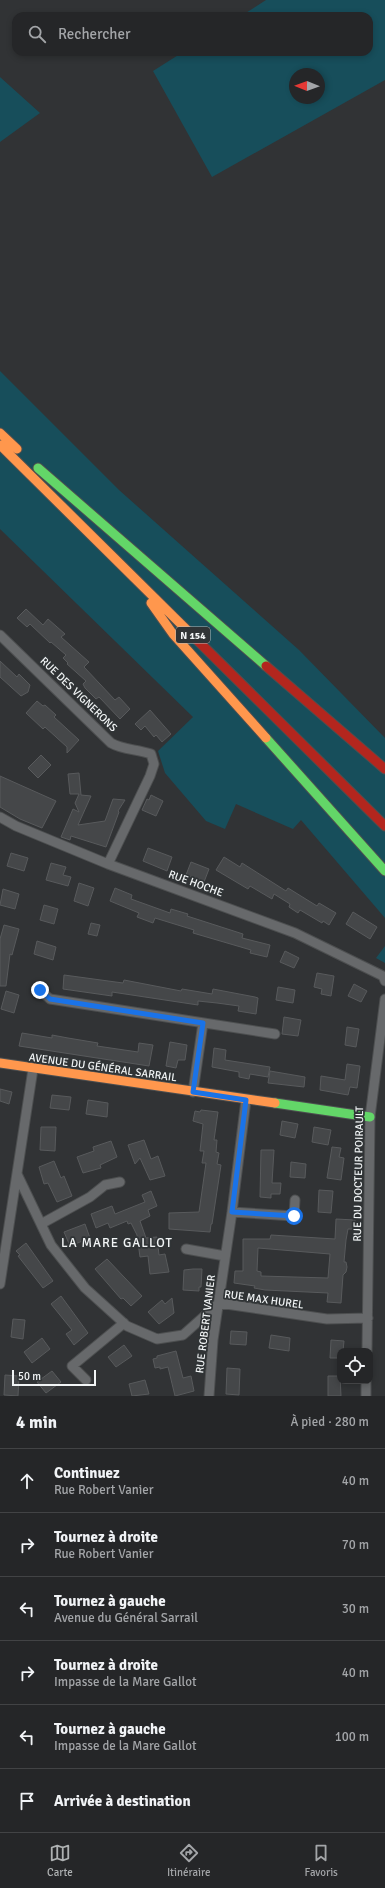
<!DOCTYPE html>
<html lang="fr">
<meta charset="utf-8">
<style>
body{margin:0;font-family:Signika,sans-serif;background:#2d2e30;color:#f1f3f6}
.controls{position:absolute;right:12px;bottom:12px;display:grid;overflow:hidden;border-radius:8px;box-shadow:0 2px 6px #0003}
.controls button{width:36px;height:36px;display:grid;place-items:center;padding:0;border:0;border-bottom:1px solid #424345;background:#252628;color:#f1f3f6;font:20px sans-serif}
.compass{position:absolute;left:289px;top:68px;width:36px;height:36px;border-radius:50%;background:#252628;box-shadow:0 2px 6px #0003;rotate:271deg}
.scale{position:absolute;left:12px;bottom:10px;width:84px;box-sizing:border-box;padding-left:4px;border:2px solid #f2f5f6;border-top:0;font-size:11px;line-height:14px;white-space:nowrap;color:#f2f5f6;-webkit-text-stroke:3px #303436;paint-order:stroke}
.stop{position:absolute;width:12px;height:12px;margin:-9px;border:3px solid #1a73e8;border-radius:50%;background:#fff}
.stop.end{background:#1a73e8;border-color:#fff;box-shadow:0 1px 4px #0008}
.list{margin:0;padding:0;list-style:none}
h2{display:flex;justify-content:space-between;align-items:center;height:52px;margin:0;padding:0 16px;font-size:17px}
h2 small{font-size:13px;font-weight:400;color:#a3a5a8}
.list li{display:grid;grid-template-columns:26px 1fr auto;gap:12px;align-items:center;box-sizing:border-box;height:64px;padding:0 16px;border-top:1px solid #424345}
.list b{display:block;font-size:15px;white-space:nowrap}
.list p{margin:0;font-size:13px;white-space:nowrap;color:#a3a5a8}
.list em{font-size:13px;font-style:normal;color:#a3a5a8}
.icon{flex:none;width:22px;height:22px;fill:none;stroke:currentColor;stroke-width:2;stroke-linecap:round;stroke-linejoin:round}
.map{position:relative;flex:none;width:385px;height:1396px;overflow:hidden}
.search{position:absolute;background:#252628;box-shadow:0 2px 6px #0003;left:12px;right:12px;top:12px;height:44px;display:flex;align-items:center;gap:10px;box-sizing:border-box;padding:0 14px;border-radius:12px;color:#a3a5a8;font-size:15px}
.sheet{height:436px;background:#252628}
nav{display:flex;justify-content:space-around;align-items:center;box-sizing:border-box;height:56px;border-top:1px solid #424345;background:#252628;font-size:11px;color:#a3a5a8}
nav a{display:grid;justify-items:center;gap:2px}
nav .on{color:#aeb1b2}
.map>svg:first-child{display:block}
.green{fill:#174e5b;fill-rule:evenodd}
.building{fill:#454749;stroke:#585a5c;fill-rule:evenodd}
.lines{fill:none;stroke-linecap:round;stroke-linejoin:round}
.street-casing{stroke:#4d4f50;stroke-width:11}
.fast-casing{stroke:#4d4f50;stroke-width:11}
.slow-casing{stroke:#4d4f50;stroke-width:11}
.jam-casing{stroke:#4d4f50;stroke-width:11}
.street{stroke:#67696b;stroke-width:9}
.fast{stroke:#63d668;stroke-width:9}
.slow{stroke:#ff974d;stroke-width:9}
.jam{stroke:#b3261e;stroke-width:9}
.route{stroke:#1a73e8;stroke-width:5}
.labels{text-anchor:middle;stroke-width:3.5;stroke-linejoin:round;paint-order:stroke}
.shield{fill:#303436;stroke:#b8bbbc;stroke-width:1}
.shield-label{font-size:10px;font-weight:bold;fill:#f2f5f6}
.street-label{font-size:11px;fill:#f2f5f6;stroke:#303436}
.quarter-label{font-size:13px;letter-spacing:1px;fill:#f2f5f6;stroke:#303436}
</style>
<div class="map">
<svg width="385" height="1396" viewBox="0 0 385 1396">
<rect width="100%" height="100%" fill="#313335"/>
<path class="green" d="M266 0H385V80L212 177 153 71 183 52H369V16H241ZM295 74H319V98H295Z
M0 77 40 113 0 142Z
M0 371 119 490 299 650 385 738V918L301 820 293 829 236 804 225 829 206 821 165 773 158 751 193 717 0 529Z
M385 946V963L376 958Z"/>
<path class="building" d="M26 609 43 625 48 619 65 634 61 637 89 662 84 667 115 700 119 697 130 709 120 719 99 697 96 699 85 688 83 684 86 681 67 664 68 663 63 658 66 655 51 642 50 643 30 624 27 627 17 618Z
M0 661 17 677 19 674 30 685 28 692 21 696 0 677Z
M37 701 43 706 45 705 56 715 54 717 79 740 67 753V747L45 727 43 729 26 713Z
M150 710 171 734 162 742 156 735 154 737 145 726 141 730 135 724Z
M41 755 51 765 38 778 28 768Z
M79 773 81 795 91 796 78 825 105 821 113 799 125 800 118 811 119 812 106 847 71 836 70 840 61 837 73 809 79 812 75 803 79 794H70L68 774Z
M0 776 56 801 42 828 20 819 0 807Z
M151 795 163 801 156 816 142 810 147 799 149 800Z
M148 848 172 857 167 871 143 861Z
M11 853 28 858 24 871 7 866Z
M224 857 240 867 242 863 286 891 288 888 317 906 319 903 336 913 329 925 323 921 322 923 300 910 298 913 289 907 290 904 274 894 272 899 250 886 248 889 216 870Z
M191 862 209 869 204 882 186 875Z
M51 863 66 867 63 875 71 877 68 886 46 880Z
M79 883 94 888 88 906 74 901Z
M115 888 132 895 131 899 170 913 171 909 188 914 187 916 243 934 242 938 270 945 267 957 250 953 251 950 193 933 194 930 155 918 153 923 137 917 139 913 110 901Z
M3 889 19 894 15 909 0 905Z
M44 905 58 909 54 924 40 920Z
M353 912 377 927 370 939 346 924Z
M91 923 100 925 97 936 88 934Z
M4 925 19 929 12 955 10 954 6 986H0V939Z
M37 941 56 947 53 960 34 954Z
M285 951 299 958 294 968 280 962Z
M317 973 334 976 331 996 321 994 322 989 314 987Z
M64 975 123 983 124 980 181 991 182 989 212 994 213 989 255 997 258 998 256 1014 238 1011 239 1006 217 1003 198 1001V1005L112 992V996L63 989Z
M354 984 367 991 361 1002 348 996Z
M278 987 295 990 293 1003 276 1000Z
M6 991 19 995 14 1013 1 1009Z
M284 1017 301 1020 298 1036 282 1034Z
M347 1027 359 1029 356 1047 345 1045Z
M22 1033 52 1038V1035L68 1038 98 1043 97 1046 138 1052 139 1043 153 1045 149 1066 19 1046Z
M170 1042 187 1045 185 1060H178L176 1068 166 1066Z
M214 1048 226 1050 225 1060 270 1067 268 1077 250 1074 249 1079 239 1077V1072L212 1067Z
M347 1064 360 1066 357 1088 350 1087 348 1095 320 1090 321 1076 345 1080Z
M270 1071 305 1077 304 1087 268 1083Z
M0 1089 12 1092 9 1104 0 1101Z
M52 1095 71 1097 69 1110 50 1108Z
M88 1100 108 1103 107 1117 86 1114Z
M201 1110 218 1112 214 1140H217L216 1152 219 1153 217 1164 221 1165 212 1224H211L210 1232 169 1229V1213L199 1212 206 1163H202L204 1151H200L203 1124 193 1121 195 1111 200 1112Z
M282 1121 298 1124 295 1138 280 1135Z
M41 1127H56L55 1151 40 1150Z
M314 1127 331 1130 328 1145 312 1142Z
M144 1140 151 1159 158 1156 165 1176 150 1180 140 1158 135 1164 128 1145Z
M111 1141 117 1157 100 1165 101 1168 83 1173 77 1157 94 1151 93 1147Z
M332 1147 341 1148 339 1157 344 1158 341 1180 327 1178Z
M261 1150H274L272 1183H281L280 1194H271V1198L260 1197Z
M54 1161 61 1178 64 1176 72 1196 57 1202 48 1183 44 1184 39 1167Z
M291 1162 306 1164 305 1178 290 1177Z
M319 1190 333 1191 331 1213 318 1212Z
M151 1191 157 1206 148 1210 150 1216 140 1221 146 1238 157 1237 159 1255 165 1254 169 1272 150 1274 148 1256 140 1257 137 1235 131 1223 128 1224 127 1221 110 1228 108 1223 96 1228 91 1214 112 1206 115 1214 145 1202 142 1195Z
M336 1219 355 1220 354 1229H348L346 1240 344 1262H346L347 1267 346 1272 343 1275 341 1303 327 1302 328 1293 265 1290 254 1288 255 1286 234 1283 235 1271H243V1239H270L271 1235 335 1239ZM258 1248 330 1254 328 1278 261 1276V1272L257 1271Z
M85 1224 90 1238 70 1246 64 1232Z
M26 1243 53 1281 43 1288 18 1256 20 1255 16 1251Z
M107 1259 142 1296 131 1306 123 1298 121 1299 95 1269Z
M193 1269H202L201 1287H199V1291L183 1290 184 1270Z
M61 1296 88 1333 74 1345 66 1334 72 1330 51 1304Z
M172 1298 174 1313 159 1324 148 1312 162 1300 165 1304Z
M13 1319 25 1320 23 1339 11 1337Z
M231 1331 247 1332 246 1345 230 1344Z
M271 1335 290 1338 289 1351 269 1348Z
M42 1338 50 1349 32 1363 24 1352Z
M331 1340 344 1341 343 1351H340V1358H330Z
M124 1345 132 1356 116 1367 108 1357Z
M176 1351 183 1378 191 1376 194 1391 175 1396 168 1367 160 1369V1367L155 1368 153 1359 157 1358V1356Z
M227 1368 240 1369 239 1395 226 1394Z
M52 1371 61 1382 46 1393 37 1382Z
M5 1375 19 1376 18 1396 4 1395Z
M328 1376H340L341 1396H328Z
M145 1380 149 1394 132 1396 129 1384Z"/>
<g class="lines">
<g class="street-casing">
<path id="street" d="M0 635 111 743C123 750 137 749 151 754L154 764 150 776 108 864
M0 817 16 826 108 864 295 933 383 976 385 981
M40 990 50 999 275 1034
M193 1092 203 1023
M17 1174 51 1245 85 1288 127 1326 157 1339 183 1335 219 1303 327 1319 368 1318
M232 1212 294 1216 295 1200
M41 1224 90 1197 105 1185 120 1182
M186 1249 225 1256
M0 1284 33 1069
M367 1351 370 1117 385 999
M86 1380 72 1366 124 1323
M209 1396 213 1340 232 1212 246 1100
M366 1396V1381"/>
</g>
<g class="fast-casing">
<path id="fast" d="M38 468 266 666
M266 738 385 871
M275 1103 370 1117"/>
</g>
<g class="slow-casing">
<path id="slow" d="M0 433 17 449
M0 445 193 636
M151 603 173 634 266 738
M0 1063 275 1103"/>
</g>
<g class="jam-casing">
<path id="jam" d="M193 636 385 826
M266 666 385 769"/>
</g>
<use href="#street" class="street"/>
<use href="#fast" class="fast"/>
<use href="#slow" class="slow"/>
<use href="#jam" class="jam"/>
</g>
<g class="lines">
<path class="route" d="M40 990 50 999 203 1023 193 1092 246 1100 232 1212 294 1216"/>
</g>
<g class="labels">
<rect class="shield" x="176" y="627" width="34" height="16" rx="3"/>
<g class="shield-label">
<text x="193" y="639">N 154</text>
</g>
<g class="street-label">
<text transform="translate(79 694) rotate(44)" y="4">RUE DES VIGNERONS</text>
<text transform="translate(196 883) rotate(20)" y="4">RUE HOCHE</text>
<text transform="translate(103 1067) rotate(8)" y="4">AVENUE DU GÉNÉRAL SARRAIL</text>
<text transform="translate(358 1174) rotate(-89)" y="4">RUE DU DOCTEUR POIRAULT</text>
<text transform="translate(264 1299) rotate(8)" y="4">RUE MAX HUREL</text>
<text transform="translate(205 1324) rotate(-83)" y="4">RUE ROBERT VANIER</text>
</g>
<g class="quarter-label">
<text x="117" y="1247">LA MARE GALLOT</text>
</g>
</g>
</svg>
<div class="controls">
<button><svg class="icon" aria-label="locate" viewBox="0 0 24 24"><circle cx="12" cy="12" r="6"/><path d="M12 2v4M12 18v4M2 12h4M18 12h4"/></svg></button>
</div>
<svg class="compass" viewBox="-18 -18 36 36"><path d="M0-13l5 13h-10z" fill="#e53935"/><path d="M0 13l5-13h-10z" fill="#a3a5a8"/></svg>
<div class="scale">50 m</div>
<div class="stop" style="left:294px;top:1216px"></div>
<div class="stop end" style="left:40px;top:990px"></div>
<div class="search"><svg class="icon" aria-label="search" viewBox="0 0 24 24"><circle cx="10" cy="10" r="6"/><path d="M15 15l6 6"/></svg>Rechercher</div>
</div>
<section class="sheet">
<h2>4 min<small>À pied · 280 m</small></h2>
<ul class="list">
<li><svg class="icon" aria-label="ahead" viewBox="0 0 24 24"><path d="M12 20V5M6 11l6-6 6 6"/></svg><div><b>Continuez</b><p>Rue Robert Vanier</p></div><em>40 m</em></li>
<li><svg class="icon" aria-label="right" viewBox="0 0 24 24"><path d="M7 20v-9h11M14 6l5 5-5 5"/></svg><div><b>Tournez à droite</b><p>Rue Robert Vanier</p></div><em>70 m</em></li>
<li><svg class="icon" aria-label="left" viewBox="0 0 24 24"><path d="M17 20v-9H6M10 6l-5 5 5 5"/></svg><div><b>Tournez à gauche</b><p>Avenue du Général Sarrail</p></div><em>30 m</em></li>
<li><svg class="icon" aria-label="right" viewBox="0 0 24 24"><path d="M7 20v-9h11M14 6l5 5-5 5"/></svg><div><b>Tournez à droite</b><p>Impasse de la Mare Gallot</p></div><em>40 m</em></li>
<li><svg class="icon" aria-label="left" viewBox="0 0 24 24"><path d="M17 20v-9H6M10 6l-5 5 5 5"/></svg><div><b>Tournez à gauche</b><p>Impasse de la Mare Gallot</p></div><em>100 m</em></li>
<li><svg class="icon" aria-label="arrive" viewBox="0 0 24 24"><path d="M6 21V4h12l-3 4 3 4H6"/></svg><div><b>Arrivée à destination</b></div></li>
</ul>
</section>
<nav>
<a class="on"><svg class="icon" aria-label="map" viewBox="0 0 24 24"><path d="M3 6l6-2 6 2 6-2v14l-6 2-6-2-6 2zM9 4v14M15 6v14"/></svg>Carte</a>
<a><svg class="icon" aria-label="directions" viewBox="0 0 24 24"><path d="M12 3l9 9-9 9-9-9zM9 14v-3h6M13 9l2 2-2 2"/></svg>Itinéraire</a>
<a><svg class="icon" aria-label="saved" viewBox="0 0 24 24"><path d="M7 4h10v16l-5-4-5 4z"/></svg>Favoris</a>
</nav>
